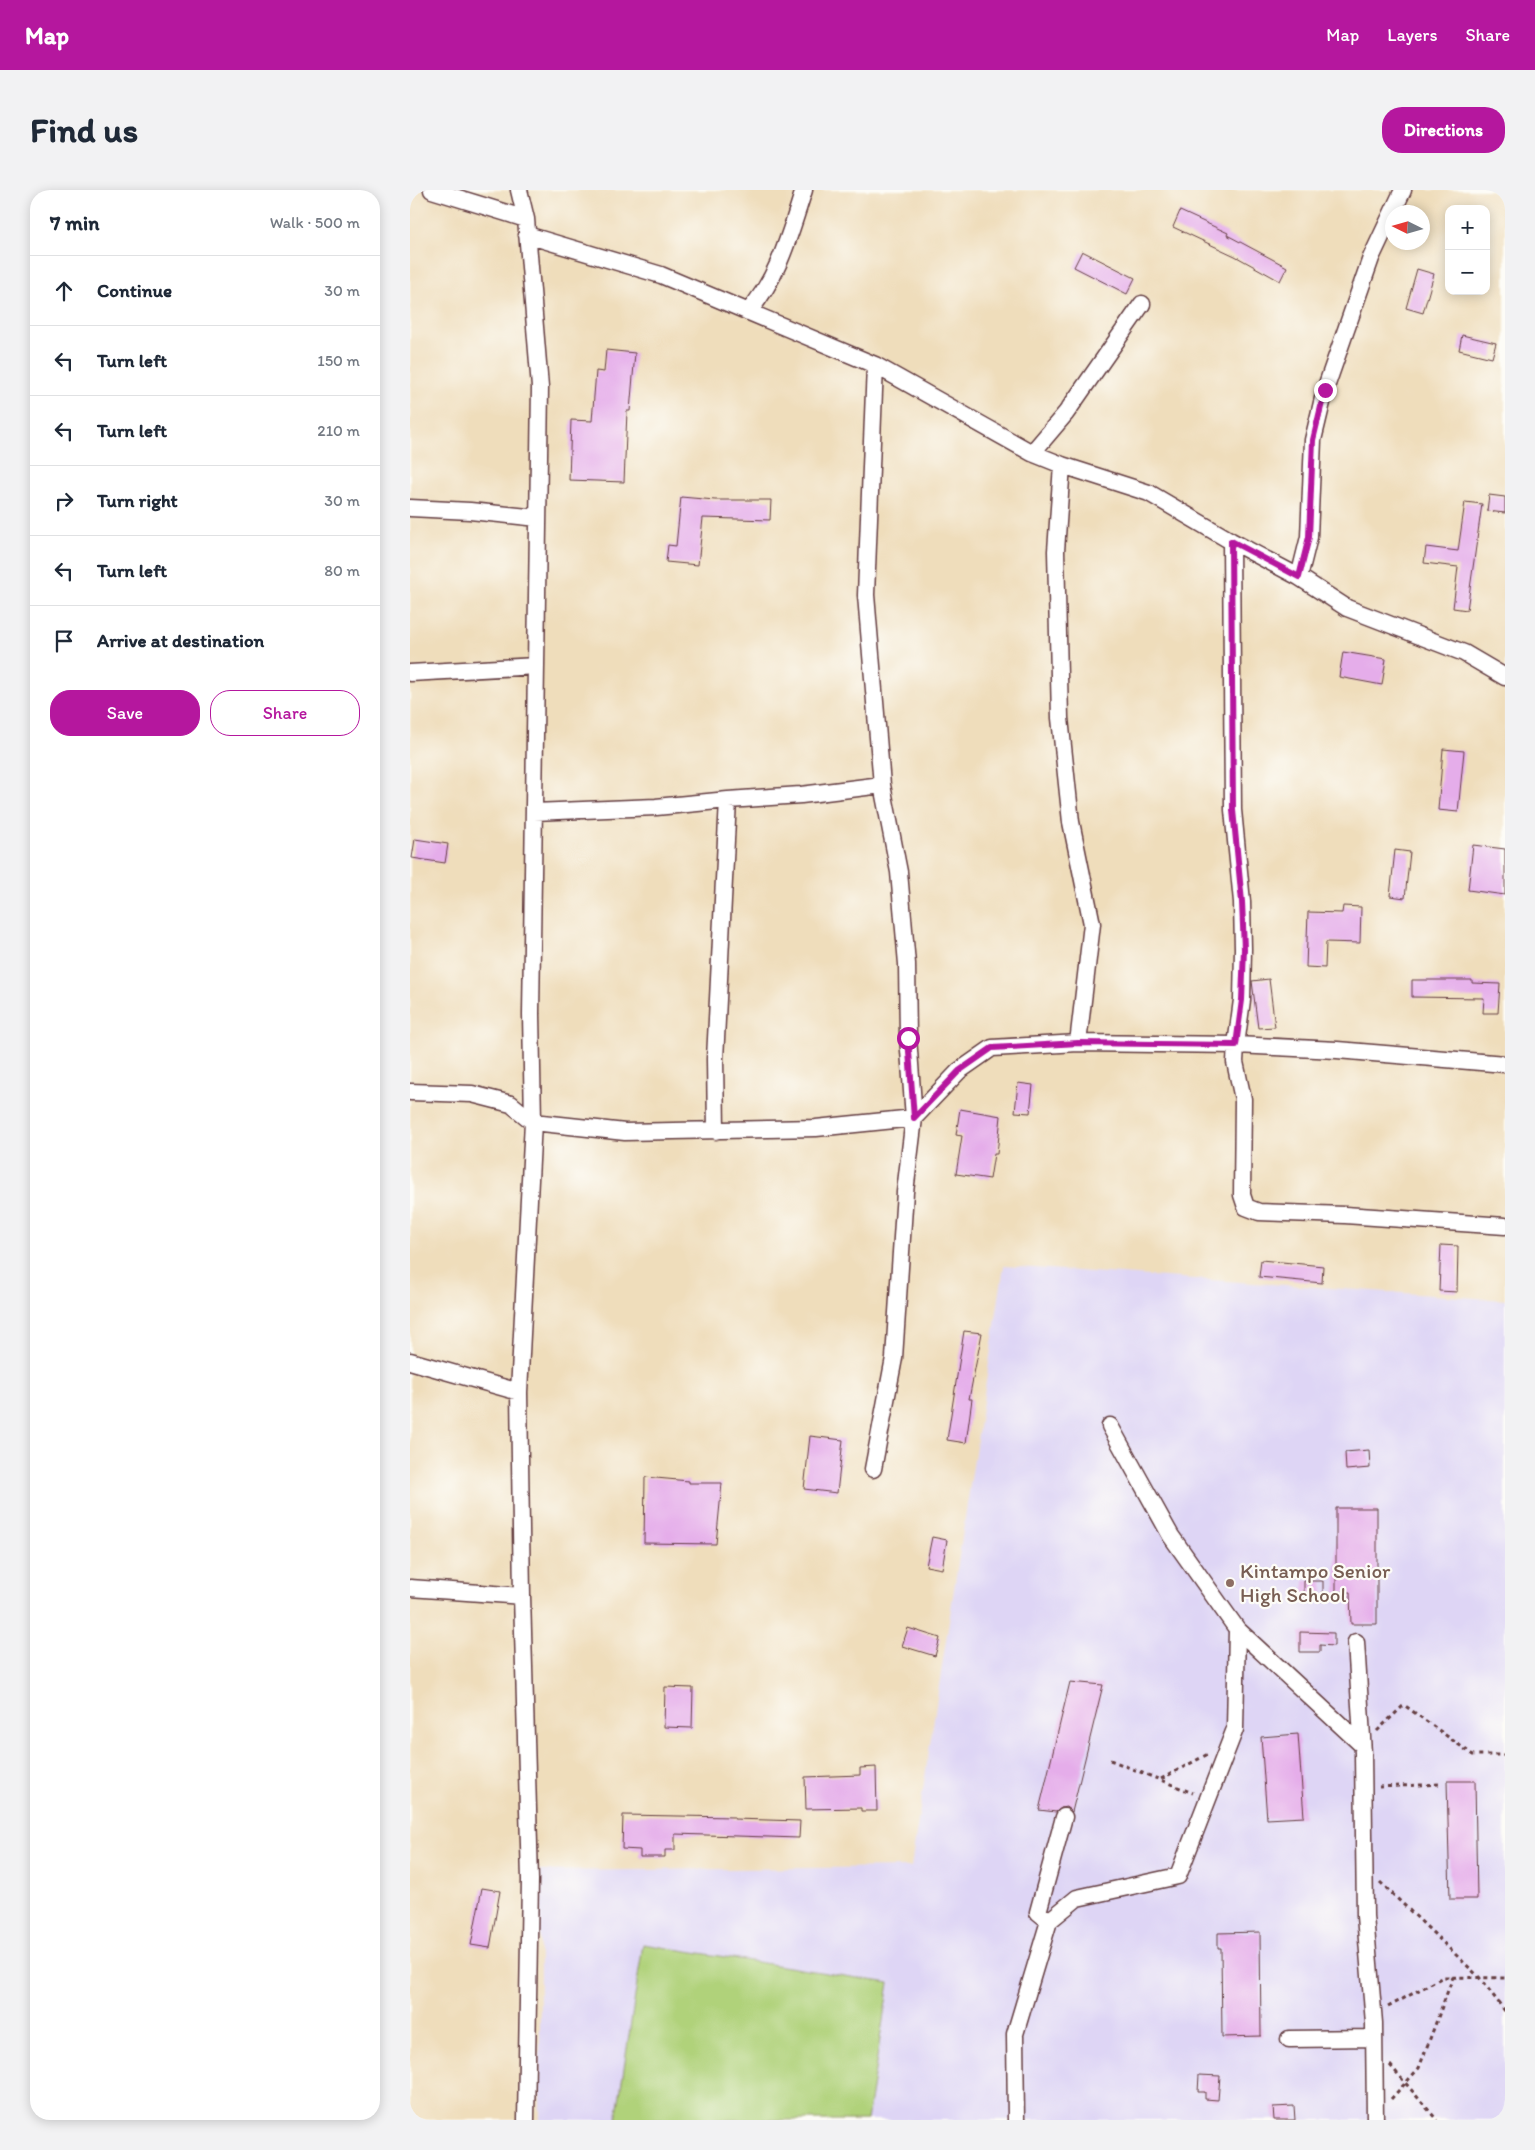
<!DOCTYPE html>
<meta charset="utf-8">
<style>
body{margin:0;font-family:Itim,sans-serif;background:#f2f2f3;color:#1f2937}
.controls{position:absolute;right:15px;top:15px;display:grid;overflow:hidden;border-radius:10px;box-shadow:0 2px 12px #0003}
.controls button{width:45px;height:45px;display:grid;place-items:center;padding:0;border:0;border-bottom:1px solid #e0e1e3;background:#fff;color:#1f2937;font:25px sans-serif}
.compass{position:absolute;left:975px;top:15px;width:45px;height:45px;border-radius:50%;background:#fff;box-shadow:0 2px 12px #0003;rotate:275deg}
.stop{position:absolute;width:15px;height:15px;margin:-11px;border:4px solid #b5179e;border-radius:50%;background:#fff}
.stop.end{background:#b5179e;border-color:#fff;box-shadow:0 1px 5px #0008}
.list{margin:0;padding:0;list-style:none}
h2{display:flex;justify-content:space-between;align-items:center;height:65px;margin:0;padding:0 20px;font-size:21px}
h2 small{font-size:16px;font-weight:400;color:#747a83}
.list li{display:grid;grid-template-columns:32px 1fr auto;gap:15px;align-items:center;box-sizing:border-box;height:70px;padding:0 20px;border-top:1px solid #e0e1e3}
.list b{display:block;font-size:19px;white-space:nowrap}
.list em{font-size:16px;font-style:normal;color:#747a83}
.actions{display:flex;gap:10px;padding:15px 20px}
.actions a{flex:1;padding:11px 0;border:1px solid #b5179e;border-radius:20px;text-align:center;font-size:18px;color:#b5179e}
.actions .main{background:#b5179e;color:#fff}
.icon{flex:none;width:28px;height:28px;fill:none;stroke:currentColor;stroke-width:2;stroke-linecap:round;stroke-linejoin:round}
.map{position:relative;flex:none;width:1095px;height:1930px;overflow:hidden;border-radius:20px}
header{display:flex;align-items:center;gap:30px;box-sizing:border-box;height:70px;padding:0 25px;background:#b5179e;color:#fff}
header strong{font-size:24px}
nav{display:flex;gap:28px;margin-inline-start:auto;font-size:18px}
.intro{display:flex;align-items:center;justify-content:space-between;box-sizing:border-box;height:120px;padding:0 30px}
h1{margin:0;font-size:35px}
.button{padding:12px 22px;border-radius:20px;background:#b5179e;color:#fff;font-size:18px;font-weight:700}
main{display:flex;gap:30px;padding:0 30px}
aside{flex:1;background:#fff;border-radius:20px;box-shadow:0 2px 12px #0003}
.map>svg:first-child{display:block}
.built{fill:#ded5f5}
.green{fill:#b0d27a;stroke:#7d7852}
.building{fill:#e5adea}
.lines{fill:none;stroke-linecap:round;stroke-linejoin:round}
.minor-casing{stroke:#633c41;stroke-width:19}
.path{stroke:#633c41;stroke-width:3;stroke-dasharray:4 4;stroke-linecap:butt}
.minor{stroke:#fff;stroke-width:16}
.route{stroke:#b5179e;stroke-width:6}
.education-dot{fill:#8d6e63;stroke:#fdfcf7;stroke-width:2}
.labels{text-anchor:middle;stroke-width:4.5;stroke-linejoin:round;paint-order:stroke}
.education-label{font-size:21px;fill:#785e54;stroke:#fdfcf7;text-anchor:start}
</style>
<header>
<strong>Map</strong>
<nav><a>Map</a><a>Layers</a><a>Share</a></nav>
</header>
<div class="intro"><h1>Find us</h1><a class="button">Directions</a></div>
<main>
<aside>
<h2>7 min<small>Walk · 500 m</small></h2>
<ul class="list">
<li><svg class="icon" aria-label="ahead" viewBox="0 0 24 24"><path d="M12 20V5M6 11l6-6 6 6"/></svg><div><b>Continue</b></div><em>30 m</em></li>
<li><svg class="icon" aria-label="left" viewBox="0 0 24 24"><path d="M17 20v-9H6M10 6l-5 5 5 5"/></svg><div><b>Turn left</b></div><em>150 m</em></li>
<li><svg class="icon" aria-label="left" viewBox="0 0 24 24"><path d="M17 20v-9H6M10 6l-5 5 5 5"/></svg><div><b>Turn left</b></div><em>210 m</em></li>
<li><svg class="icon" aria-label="right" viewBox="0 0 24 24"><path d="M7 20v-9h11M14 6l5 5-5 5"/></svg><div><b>Turn right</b></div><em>30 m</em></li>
<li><svg class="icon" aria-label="left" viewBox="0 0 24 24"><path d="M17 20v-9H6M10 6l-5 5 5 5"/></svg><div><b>Turn left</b></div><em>80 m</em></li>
<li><svg class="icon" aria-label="arrive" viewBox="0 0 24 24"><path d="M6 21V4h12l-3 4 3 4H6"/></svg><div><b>Arrive at destination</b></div></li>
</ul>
<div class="actions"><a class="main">Save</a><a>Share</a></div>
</aside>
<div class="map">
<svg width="1095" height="1930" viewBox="0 0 1095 1930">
<rect width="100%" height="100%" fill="#fdfcf7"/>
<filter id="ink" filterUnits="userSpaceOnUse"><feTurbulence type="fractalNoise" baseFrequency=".02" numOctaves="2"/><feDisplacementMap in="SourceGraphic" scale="10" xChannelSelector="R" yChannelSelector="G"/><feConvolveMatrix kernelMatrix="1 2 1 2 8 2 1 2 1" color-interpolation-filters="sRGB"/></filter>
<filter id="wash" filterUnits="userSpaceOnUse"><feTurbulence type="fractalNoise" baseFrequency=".0096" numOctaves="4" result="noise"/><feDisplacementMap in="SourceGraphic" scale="20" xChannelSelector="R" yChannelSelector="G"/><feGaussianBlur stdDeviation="1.12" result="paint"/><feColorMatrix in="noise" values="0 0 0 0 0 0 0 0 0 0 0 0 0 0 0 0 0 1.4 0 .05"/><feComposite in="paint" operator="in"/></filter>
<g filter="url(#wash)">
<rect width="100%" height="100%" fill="#efddbb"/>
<path class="built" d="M594 1076 1095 1110V1930H130V1681L501 1677Z"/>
<path class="green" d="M233 1754 479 1793 457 1930H206Z"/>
<g id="blocks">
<path class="building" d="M770 21 818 43 817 45 877 77 870 91 825 66 763 37Z
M672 61 725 88 717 104 664 77Z
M1007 79 1024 84 1013 123 996 118Z
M1052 145 1086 153 1082 168 1049 160Z
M196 160 225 163 220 221H217L214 292 159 290 161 230 182 231 186 181 194 182Z
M1079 305 1095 307V323L1077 321Z
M271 307 305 310H361L360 330 293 328 288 375 256 372 258 355 266 356Z
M1055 312 1072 314 1057 420 1043 418 1048 377 1014 373 1016 357 1048 361Z
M933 462 976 469 972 495 929 487Z
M1033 559 1054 561 1048 622 1028 620Z
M5 649 38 654 35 673 2 668Z
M1063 655 1095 659V705L1058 700Z
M985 660 1000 662 995 708 980 706Z
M933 716 951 717 950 753 916 752 915 778 896 777 898 722 932 723Z
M859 789 865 837 848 838 842 791Z
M1002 790H1062V793L1090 794 1088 823H1073L1074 808 1002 807Z
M608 893 623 895 620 923 605 922Z
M550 919 591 926 587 964H584L580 989 546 984 552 946 546 945Z
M1031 1055 1048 1056 1047 1102 1029 1101Z
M851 1070 913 1076 912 1093 849 1087Z
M554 1141 572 1143 559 1209H562L556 1253 537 1250Z
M400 1246 433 1250 427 1303 394 1299Z
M959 1260 960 1278 936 1280 935 1262Z
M235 1287 279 1291V1293H312L306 1354 234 1353Z
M926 1318H967V1434H941L940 1402H926Z
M522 1347 537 1350 532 1379 516 1376Z
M894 1391H913V1411L894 1410Z
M498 1438 530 1448 525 1466 492 1456Z
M890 1442 924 1443V1456L910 1455V1462H890Z
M660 1492 693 1495 662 1622 656 1617 651 1618 646 1622 629 1620Z
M255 1497 283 1498 282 1538 254 1537Z
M888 1544 894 1627 857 1629 851 1547Z
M466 1577 467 1621H451V1618L396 1619 395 1587 450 1585V1578Z
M1037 1591H1065L1067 1709H1040Z
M213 1625 324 1627V1629L390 1631 389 1648 265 1644V1660H255V1667H230V1660L212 1659Z
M72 1698 90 1701 80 1758 61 1755Z
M850 1742 851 1846 812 1847 811 1758H808V1743Z
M789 1885 810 1886 808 1910 795 1909V1902H788Z
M884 1916 885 1930H864L863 1917Z"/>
</g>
</g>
<g filter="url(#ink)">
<use href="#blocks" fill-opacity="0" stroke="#633c41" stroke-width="1"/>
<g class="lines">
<g class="minor-casing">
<path id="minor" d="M22 0 116 29
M109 0 116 29 130 197 121 824 123 932 109 1202 112 1406 120 1690 116 1930
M117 45 251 85 465 175 622 263 652 275 739 303 821 351 889 387 937 418 1054 463 1095 487
M338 122C369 87 380 43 394 0
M465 175 456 405 472 595 489 682 497 774 498 847 504 928
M622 263 656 223 732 114
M652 275 646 361 650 528 661 632 682 734 668 853
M0 318 60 321 128 328
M821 351 823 620 832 712 833 759 832 810 826 855 825 872 833 909 832 1005 836 1017 849 1022 935 1025 1095 1036
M889 387 899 347 903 250 915 200 961 68 993 0
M0 483 126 476
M124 622 246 617 318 610
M0 902 62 904 101 914 123 932 215 942 406 938 504 928 495 1002 484 1168 463 1279
M504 928 549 881 582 858 668 853 826 855 927 860 1095 874
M306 941 305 869 318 610 391 605 472 595
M0 1171 109 1202
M0 1398 112 1406
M827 1439 952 1555
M946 1452 953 1563 955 1726 964 1833 965 1930
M639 1731 628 1722 654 1627
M879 1849 964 1848
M606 1930 605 1844 639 1731 667 1708 768 1686 825 1539 827 1439 761 1346 700 1236"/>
</g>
<path class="path" d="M967 1541 994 1515 1063 1565H1095
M700 1570 783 1603
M751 1589 798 1564
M969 1597 1031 1594
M970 1692 1069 1787 1095 1821
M978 1817 1033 1787 1095 1788
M980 1875 1027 1930
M981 1909 1009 1878 1043 1787"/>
<use href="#minor" class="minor"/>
</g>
</g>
<g class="lines" filter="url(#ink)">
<path class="route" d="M498 848 504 928 549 881 582 858 668 853 826 855 832 810 834 759 832 712 823 620 821 351 889 387 899 347 903 250 915 200"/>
</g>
<circle class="education-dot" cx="820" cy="1393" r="5"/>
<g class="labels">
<g class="education-label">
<text x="830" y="1388">Kintampo Senior<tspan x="830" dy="24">High School</tspan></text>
</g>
</g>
</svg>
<div class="controls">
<button>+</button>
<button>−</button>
</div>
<svg class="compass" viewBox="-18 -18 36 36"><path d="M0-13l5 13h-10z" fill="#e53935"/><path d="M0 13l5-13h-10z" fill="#747a83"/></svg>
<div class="stop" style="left:498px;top:848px"></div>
<div class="stop end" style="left:915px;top:200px"></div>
</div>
</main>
